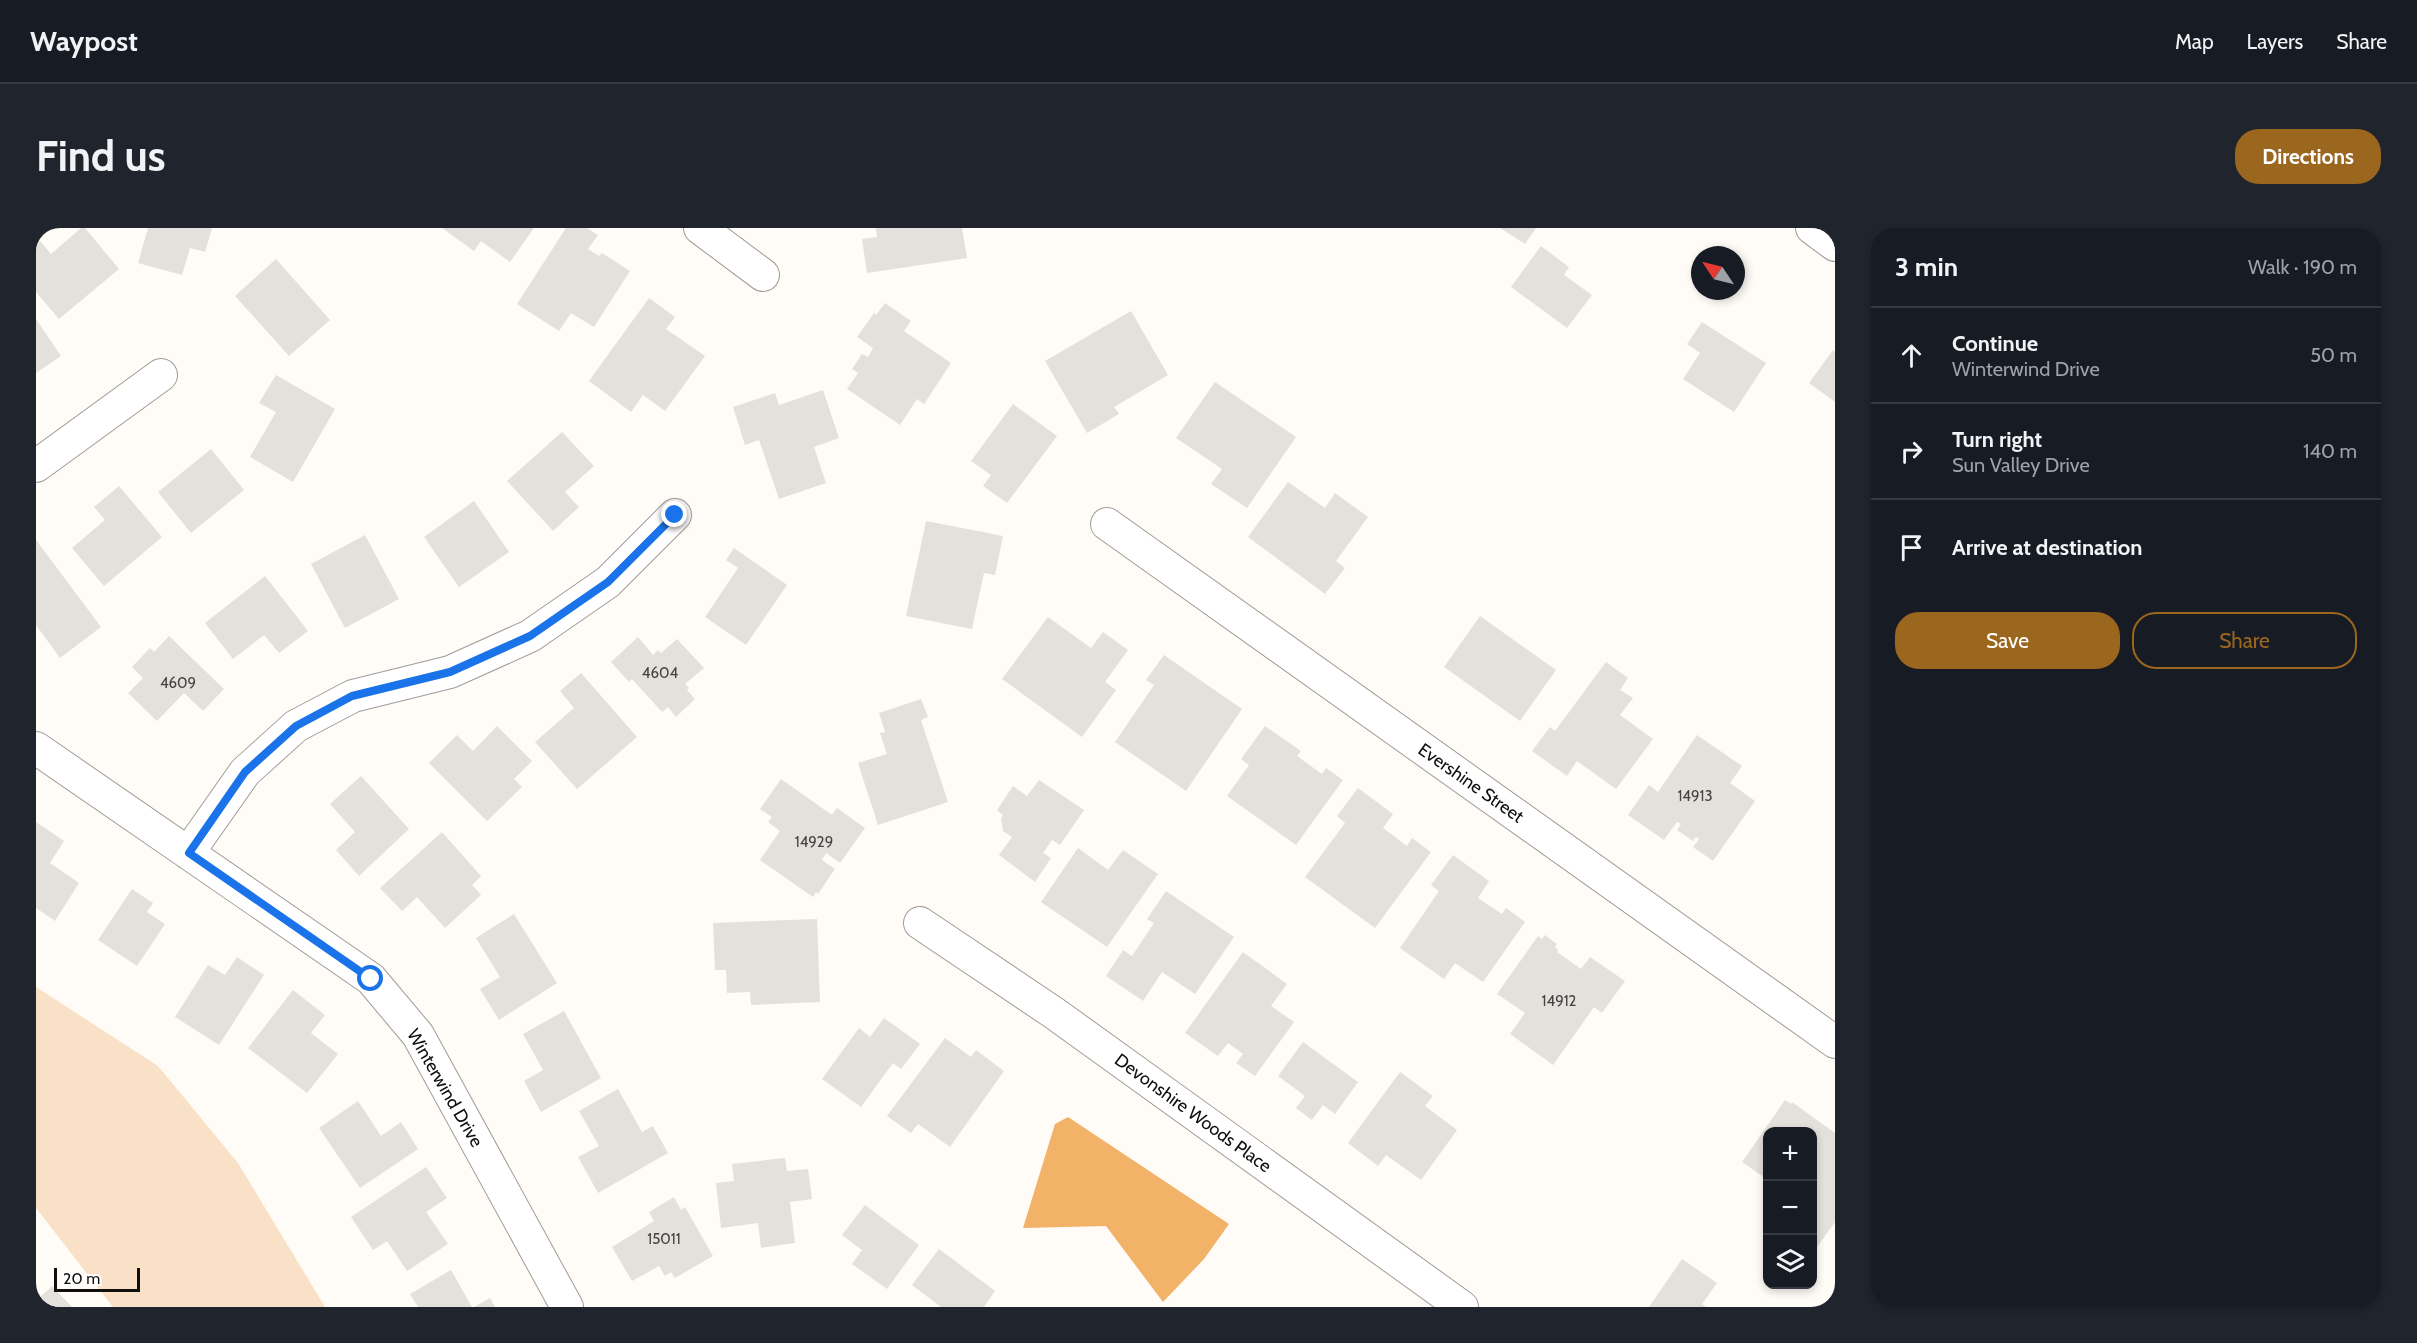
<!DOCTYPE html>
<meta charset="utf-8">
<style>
body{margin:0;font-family:Cabin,sans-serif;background:#20242c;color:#f1f3f6}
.controls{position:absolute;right:18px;bottom:18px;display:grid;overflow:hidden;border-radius:12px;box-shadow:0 3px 9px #0003}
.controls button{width:54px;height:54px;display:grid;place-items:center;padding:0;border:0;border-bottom:2px solid #363941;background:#171b24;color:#f1f3f6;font:30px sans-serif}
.compass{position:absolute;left:1655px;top:18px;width:54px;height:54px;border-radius:50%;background:#171b24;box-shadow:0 3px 9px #0003;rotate:305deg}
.scale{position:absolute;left:18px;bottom:15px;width:86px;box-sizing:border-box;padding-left:6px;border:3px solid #100f0e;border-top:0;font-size:16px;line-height:21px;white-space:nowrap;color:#100f0e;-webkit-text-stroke:4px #fff;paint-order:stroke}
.stop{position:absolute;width:18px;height:18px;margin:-14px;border:4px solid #1a73e8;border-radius:50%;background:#fff}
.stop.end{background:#1a73e8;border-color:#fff;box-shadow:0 2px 6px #0008}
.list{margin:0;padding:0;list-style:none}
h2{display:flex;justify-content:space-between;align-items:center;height:78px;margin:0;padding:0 24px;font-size:26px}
h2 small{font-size:20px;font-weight:400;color:#9ea1a6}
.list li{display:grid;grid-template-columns:39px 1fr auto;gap:18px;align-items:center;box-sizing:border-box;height:96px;padding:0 24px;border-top:2px solid #363941}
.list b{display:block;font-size:22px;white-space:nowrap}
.list p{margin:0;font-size:20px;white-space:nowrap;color:#9ea1a6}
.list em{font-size:20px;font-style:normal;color:#9ea1a6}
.actions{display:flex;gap:12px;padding:18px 24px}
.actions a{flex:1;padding:14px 0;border:2px solid #9b661e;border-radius:24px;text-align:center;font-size:21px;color:#9b661e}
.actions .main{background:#9b661e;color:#fff}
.icon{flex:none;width:33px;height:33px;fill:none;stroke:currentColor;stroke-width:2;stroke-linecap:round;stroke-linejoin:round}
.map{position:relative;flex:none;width:1799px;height:1079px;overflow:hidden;border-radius:24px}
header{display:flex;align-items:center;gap:36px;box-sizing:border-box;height:84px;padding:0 30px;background:#171b24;border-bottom:2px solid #363941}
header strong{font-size:28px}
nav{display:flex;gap:33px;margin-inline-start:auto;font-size:21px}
.intro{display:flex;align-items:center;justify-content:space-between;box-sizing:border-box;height:144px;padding:0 36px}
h1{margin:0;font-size:42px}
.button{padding:15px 27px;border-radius:24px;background:#9b661e;color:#fff;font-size:21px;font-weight:700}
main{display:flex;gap:36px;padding:0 36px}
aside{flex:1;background:#171b24;border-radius:24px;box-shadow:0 3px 9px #0003}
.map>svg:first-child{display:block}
.green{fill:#f9e1c7}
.water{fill:#f2b267}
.building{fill:#e4e0dc}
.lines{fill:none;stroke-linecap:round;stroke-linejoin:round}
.minor-casing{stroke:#a09c98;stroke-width:34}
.minor{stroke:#fff;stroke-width:32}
.route{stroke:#1a73e8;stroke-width:8}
.labels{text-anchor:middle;stroke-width:5;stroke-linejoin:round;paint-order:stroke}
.number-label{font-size:15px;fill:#454342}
.street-label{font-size:18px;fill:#100f0e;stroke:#fff}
</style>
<header>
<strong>Waypost</strong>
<nav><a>Map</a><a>Layers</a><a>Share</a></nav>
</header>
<div class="intro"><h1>Find us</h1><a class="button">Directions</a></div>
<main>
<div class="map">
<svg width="1799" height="1079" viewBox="0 0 1799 1079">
<rect width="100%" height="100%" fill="#fffbf6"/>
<path class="green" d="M0 759 122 838 202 935 289 1079H77L0 980Z"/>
<path class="water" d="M1032 889 1193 996 1168 1031 1127 1074 1070 998 987 1000 1019 896Z"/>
<path class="building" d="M45 0H49L83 41 23 91 0 64V17L4 13 15 26Z
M112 0H176L169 24 154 20 146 47 102 35Z
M406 0H498L474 34 445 13 438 23Z
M530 0H551L562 7 552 21 563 28 566 25 594 43 558 99 535 85 523 103 481 76Z
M840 0H926L931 30 831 45 826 11 841 9Z
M1464 0H1500L1489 16Z
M1505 18 1533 39 1528 47 1556 67 1531 100 1475 59Z
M240 31 294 92 253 128 199 68Z
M613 70 639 89 630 101 669 128 629 183 607 167 595 184 553 153Z
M849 75 875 93 868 103 915 135 888 176 881 171 864 197 811 161 822 145 816 141 826 126 832 129 837 120 821 109 838 85 840 87Z
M1095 83 1132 147 1078 179 1083 186 1051 205 1009 133Z
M0 91 25 128 0 145Z
M1666 94 1730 135 1698 184 1647 151 1664 125 1651 116Z
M1797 122 1799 124V174L1773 155Z
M240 147 299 181 257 254 214 229 240 184 223 175Z
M1179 154 1260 209 1211 280 1175 256 1186 241 1140 210Z
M787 162 803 210 778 219 790 255 743 271 723 212 709 217 697 179 739 165 743 177Z
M977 176 1021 208 971 275 947 258 955 247 935 233Z
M526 204 558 238 529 264 543 279 517 303 471 253Z
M175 221 208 262 155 305 122 264Z
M1252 254 1289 280 1299 265 1332 289 1300 333 1309 340 1289 366 1212 309Z
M83 258 126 309 68 358 36 320 69 292 58 279Z
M438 273 473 324 423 359 388 309Z
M890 293 967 308 959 347 948 345 936 401 870 388Z
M329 307 363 371 309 400 275 336Z
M0 312 65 399 24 430 0 397Z
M698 320 751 357 710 417 669 389 702 340 690 332Z
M229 348 272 403 243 425 228 407 197 431 169 395Z
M1444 388 1520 442 1484 493 1408 439Z
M1012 389 1055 420 1067 404 1092 422 1069 454 1080 462 1046 509 966 451Z
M133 408 188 461 167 483 148 465 121 493 92 465 107 450 96 439 114 420 118 424Z
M602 409 617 427 622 422 625 425 641 411 668 440 649 456 653 460 651 462 659 471 640 489 632 479 626 484 596 451 593 454 575 434Z
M1128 427 1206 481 1150 563 1079 514 1118 457 1110 452Z
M1570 434 1592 450 1584 462 1597 470 1584 487 1617 511 1580 561 1541 533 1531 548 1496 523 1514 499 1519 503Z
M545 445 601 509 541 561 499 514 538 480 524 463Z
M885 471 892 489 885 492 912 574 842 597 822 535 851 526 844 505 849 504 843 485Z
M461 498 496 533 478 551 486 559 451 593 393 535 421 507 437 523Z
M1229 498 1265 523 1261 528 1286 546 1290 540 1307 552 1260 617 1191 568 1213 537 1205 531Z
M1661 507 1706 538 1694 555 1719 573 1677 633 1657 619 1663 611 1660 609 1657 613 1641 602 1645 596 1641 594 1628 612 1592 587 1613 557 1622 564Z
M325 548 373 601 323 648 300 622 319 604 294 576Z
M745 551 796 587 801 580 829 600 804 635 790 625 786 632 799 641 782 666 780 664 777 669 724 632 744 603 732 594 736 589 724 581Z
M1003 552 1048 582 1024 617 1016 612 1007 625 1015 630 999 654 963 627 976 609 967 603 965 591 967 587 961 582 977 558 991 568Z
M1322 560 1357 586 1347 600 1371 618 1376 610 1395 624 1339 700 1269 649 1309 595 1301 588Z
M0 594 28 613 14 635 43 655 19 693 0 680Z
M406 604 445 648 436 657 445 667 409 700 381 669 366 683 344 660Z
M1042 620 1072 642 1087 622 1122 646 1071 719 1005 674Z
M1417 627 1453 653 1442 670 1466 686 1470 680 1489 694 1447 754 1419 735 1408 751 1364 720 1403 663 1395 657Z
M96 661 117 675 111 684 129 696 101 738 62 712Z
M1130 663 1198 709 1159 766 1126 744 1107 773 1070 748 1087 722 1096 728 1118 695 1111 691Z
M478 686 521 755 463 792 444 761 464 749 440 710Z
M781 691 784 774 715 777 714 764 691 765 690 742H679L677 695Z
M1509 707 1521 716 1519 719 1522 722 1521 724 1545 741 1554 729 1589 753 1566 785 1558 779 1517 837 1474 806 1489 785 1461 766 1502 708 1506 711Z
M1207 724 1251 756 1235 778 1258 794 1219 848 1200 835 1207 826 1192 815 1182 828 1149 805Z
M201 729 228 747 183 817 139 789 172 737 189 747Z
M257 762 289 787 275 805 302 826 271 865 212 820Z
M528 783 565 850 505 884 488 853 507 842 487 806Z
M848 790 884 816 865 841 857 835 825 879 786 851 823 800 834 809Z
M909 810 935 829 940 822 968 843 914 919 882 896 875 905 851 888Z
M1267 814 1322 854 1299 886 1287 877 1276 892 1260 880 1269 868 1242 848Z
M1364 844 1397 868 1389 878 1421 902 1385 952 1350 927 1342 938 1312 915Z
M582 861 606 904 617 898 632 925 562 965 542 929 563 918 543 883Z
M1749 872 1755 876 1756 874 1799 905V994L1776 1026V904H1732V952L1706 934Z
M322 873 345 908 365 894 382 921 324 960 283 900Z
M749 930 751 943 772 941 776 971 754 974 759 1015 725 1020 722 995 685 1000 680 955 698 953 696 936Z
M390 939 411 970 390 984 412 1016 371 1043 351 1013 337 1022 315 989Z
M638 969 645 982 649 979 677 1028 639 1050 635 1044 629 1048 623 1038 596 1053 576 1019 618 993 613 984Z
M829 977 883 1017 851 1061 816 1036 826 1022 806 1007Z
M903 1021 959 1063 948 1079H905L876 1057Z
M1646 1031 1681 1055 1666 1076 1670 1079H1613Z
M415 1042 436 1079H382L374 1066Z
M16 1058 36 1079H0V1073Z
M454 1070 459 1079H438Z"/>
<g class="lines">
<g class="minor-casing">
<path id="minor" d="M664 0 727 47
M1776 0 1799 17
M0 238 125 147
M1071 296 1799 814
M0 520 335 751 382 807 531 1079
M152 625 209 544 260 498 317 468 414 444 494 408 572 354 639 287
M884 695 1018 785 1426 1079"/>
</g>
<use href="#minor" class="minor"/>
</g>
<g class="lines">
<path class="route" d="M335 751 153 625 209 544 260 498 316 468 414 444 494 408 572 354 639 287"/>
</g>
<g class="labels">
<g class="number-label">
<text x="624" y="450">4604</text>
<text x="142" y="460">4609</text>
<text x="1659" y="573">14913</text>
<text x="778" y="619">14929</text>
<text x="1523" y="778">14912</text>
<text x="628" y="1016">15011</text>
</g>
<g class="street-label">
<text transform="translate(1435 555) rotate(35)" y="6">Evershine Street</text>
<text transform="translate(409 860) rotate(60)" y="6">Winterwind Drive</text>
<text transform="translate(1157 885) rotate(36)" y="6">Devonshire Woods Place</text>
</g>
</g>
</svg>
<div class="controls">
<button>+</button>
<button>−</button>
<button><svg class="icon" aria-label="layers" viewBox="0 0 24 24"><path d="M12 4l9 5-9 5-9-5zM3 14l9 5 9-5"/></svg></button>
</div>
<svg class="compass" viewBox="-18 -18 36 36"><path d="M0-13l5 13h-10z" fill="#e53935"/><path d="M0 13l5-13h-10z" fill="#9ea1a6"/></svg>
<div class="scale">20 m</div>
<div class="stop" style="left:335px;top:751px"></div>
<div class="stop end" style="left:639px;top:287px"></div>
</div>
<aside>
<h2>3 min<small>Walk · 190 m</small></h2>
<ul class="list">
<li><svg class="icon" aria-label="ahead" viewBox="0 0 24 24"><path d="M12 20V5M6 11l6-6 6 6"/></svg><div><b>Continue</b><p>Winterwind Drive</p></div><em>50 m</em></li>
<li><svg class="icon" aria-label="right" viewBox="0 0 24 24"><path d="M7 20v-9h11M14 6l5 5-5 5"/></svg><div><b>Turn right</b><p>Sun Valley Drive</p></div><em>140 m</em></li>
<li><svg class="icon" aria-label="arrive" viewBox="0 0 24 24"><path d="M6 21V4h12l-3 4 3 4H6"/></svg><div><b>Arrive at destination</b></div></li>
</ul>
<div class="actions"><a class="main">Save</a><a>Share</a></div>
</aside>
</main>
